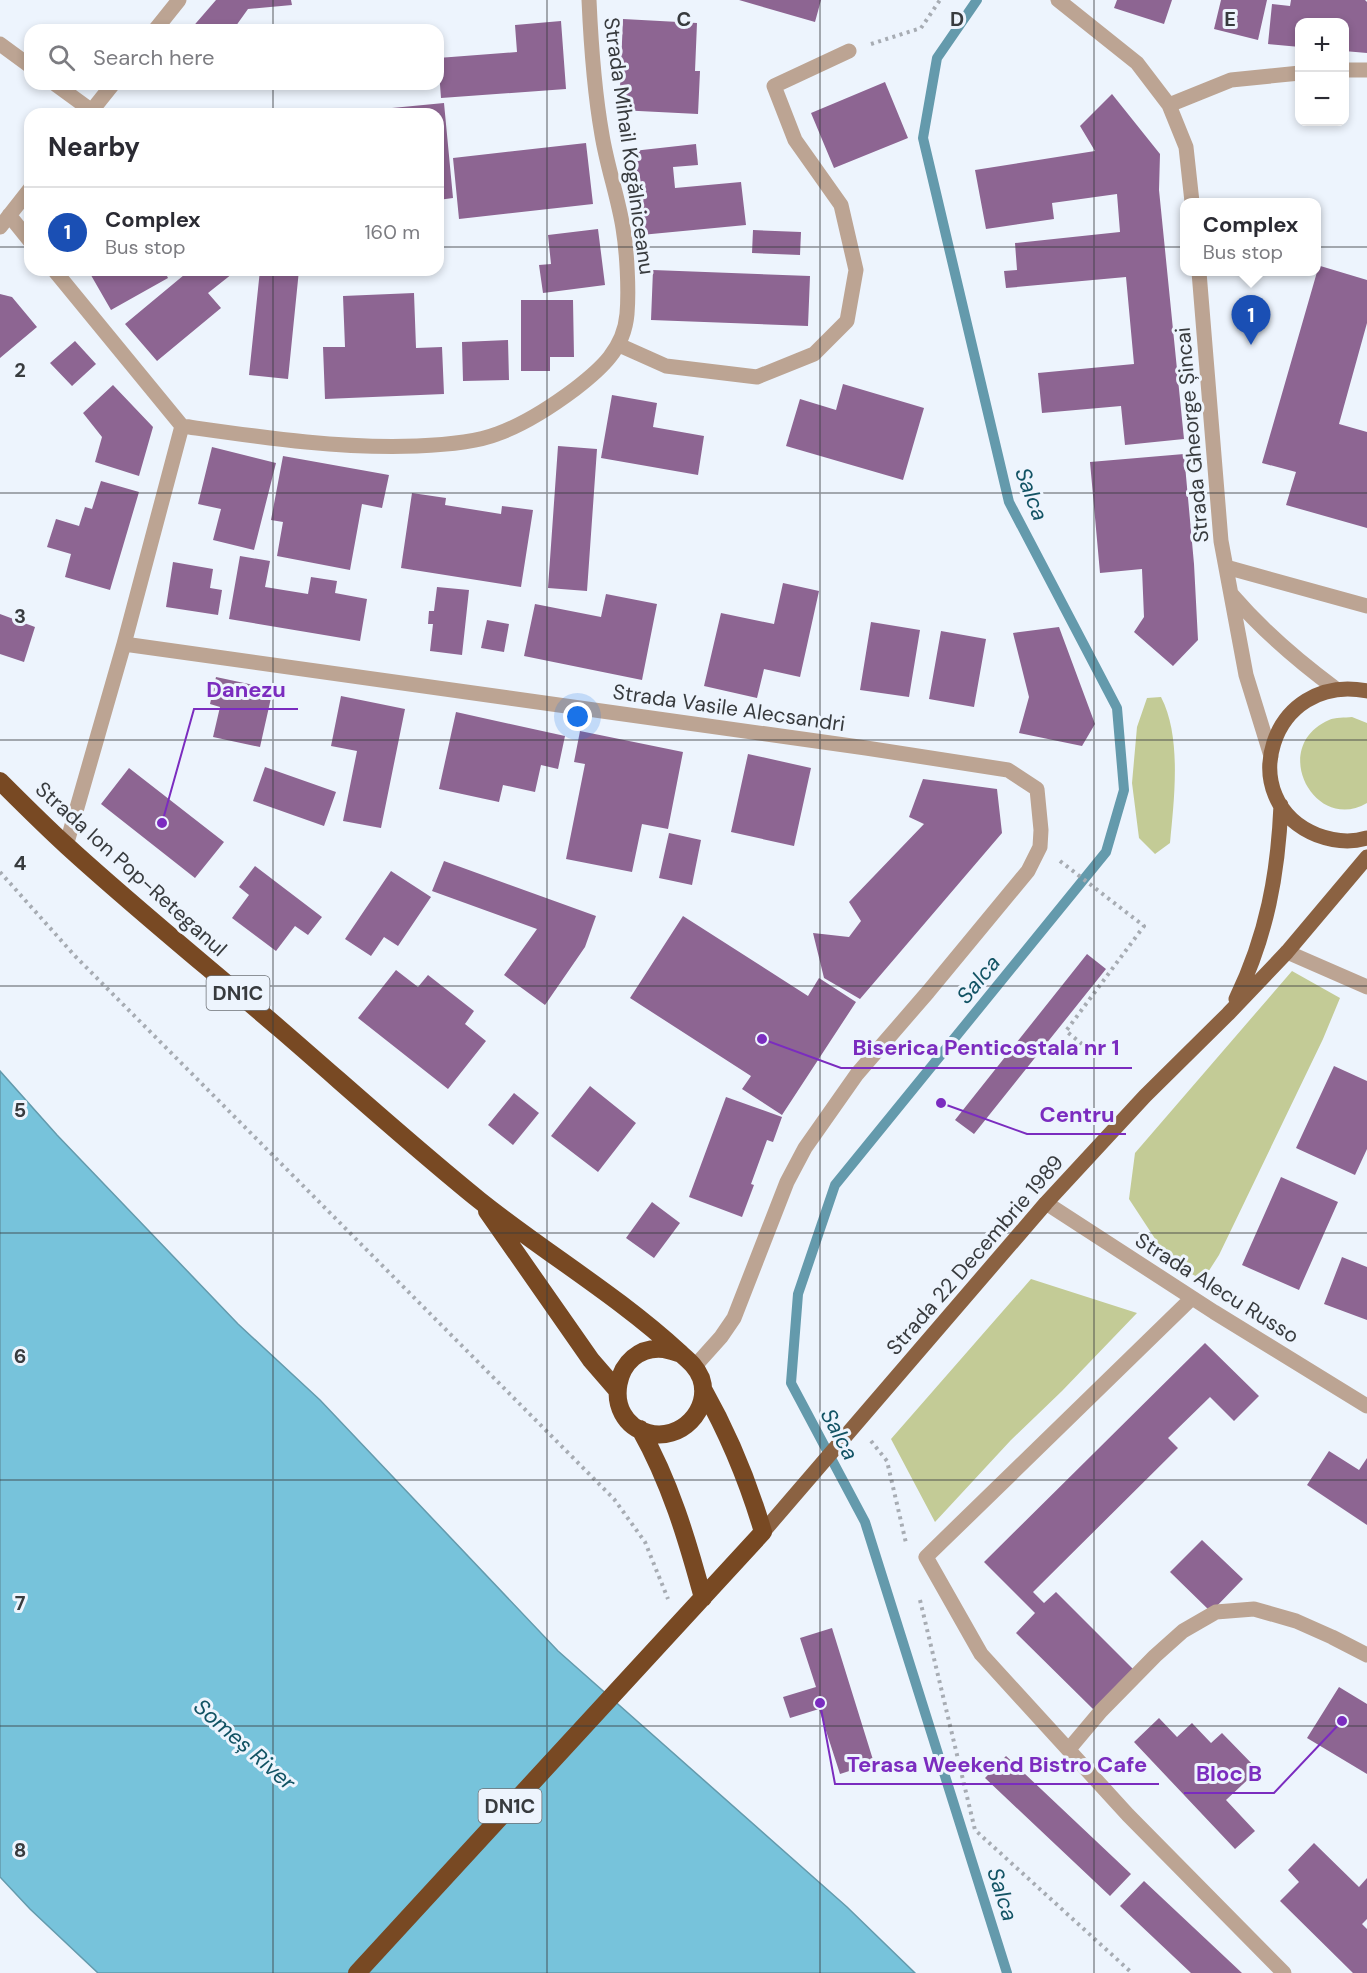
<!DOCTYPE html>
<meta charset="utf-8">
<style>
body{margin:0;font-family:"DM Sans",sans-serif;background:#f2f2f3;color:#2b2b33}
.controls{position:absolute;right:18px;top:18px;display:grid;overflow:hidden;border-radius:12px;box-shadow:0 3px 9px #0003}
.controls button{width:54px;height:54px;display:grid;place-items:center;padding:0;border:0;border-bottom:2px solid #e1e1e2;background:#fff;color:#2b2b33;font:30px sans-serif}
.you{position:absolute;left:578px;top:717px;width:21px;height:21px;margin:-15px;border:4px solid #fff;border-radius:50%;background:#1a73e8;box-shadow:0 0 0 9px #1a73e833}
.badge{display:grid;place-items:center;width:39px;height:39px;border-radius:50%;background:#7c3aed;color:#fff;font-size:20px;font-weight:700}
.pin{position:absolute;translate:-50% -50px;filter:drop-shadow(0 2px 3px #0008)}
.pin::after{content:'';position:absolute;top:32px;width:21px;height:18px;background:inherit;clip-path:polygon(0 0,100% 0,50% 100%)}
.popup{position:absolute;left:1180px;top:198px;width:141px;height:78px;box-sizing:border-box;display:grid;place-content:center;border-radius:12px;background:#fff;filter:drop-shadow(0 2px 4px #0005);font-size:20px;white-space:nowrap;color:#7c7c81}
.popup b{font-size:22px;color:#2b2b33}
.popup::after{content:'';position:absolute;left:50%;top:100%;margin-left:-12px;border:12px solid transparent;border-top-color:#fff}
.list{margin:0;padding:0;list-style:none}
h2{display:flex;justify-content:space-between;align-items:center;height:78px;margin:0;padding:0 24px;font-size:26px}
h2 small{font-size:20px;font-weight:400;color:#7c7c81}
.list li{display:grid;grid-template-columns:39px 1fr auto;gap:18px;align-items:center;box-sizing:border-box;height:90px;padding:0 24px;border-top:2px solid #e1e1e2}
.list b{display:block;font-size:22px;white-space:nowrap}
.list p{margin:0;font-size:20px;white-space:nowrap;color:#7c7c81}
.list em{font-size:20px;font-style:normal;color:#7c7c81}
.icon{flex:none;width:33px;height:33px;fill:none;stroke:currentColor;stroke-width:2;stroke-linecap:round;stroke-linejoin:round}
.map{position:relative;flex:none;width:1367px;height:1973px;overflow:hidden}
.search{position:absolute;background:#fff;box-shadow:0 3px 9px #0003;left:24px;top:24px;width:420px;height:66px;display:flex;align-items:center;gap:15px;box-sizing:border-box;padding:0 21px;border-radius:18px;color:#7c7c81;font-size:22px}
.panel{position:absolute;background:#fff;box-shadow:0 3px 9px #0003;left:24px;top:108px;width:420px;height:168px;border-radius:18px}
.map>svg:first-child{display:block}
.green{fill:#c3cb96}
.water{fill:#77c3db;stroke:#649aac;stroke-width:1.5}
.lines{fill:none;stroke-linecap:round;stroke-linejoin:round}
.stream{stroke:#649aac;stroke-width:10}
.building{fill:#8d6592}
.path{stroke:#a7acb3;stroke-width:4;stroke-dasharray:3 4.5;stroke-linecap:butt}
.minor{stroke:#bca493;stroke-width:15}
.major{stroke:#8b6242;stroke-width:15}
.highway{stroke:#784923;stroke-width:18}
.grid{fill:none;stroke:#383b3e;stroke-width:1.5;stroke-opacity:0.55}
.labels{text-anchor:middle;stroke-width:6;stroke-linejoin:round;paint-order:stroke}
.shield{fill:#edf4fd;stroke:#6e7277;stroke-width:1.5}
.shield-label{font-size:20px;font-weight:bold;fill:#383b3e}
.street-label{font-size:21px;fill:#383b3e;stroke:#edf4fd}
.water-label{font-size:22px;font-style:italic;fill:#125364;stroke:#edf4fd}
.grid-label{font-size:20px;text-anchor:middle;font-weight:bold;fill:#383b3e;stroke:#edf4fd;stroke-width:6;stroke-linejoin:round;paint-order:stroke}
.leader{fill:none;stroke:#7b2cbf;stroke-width:2}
.callout-dot{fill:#7b2cbf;stroke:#edf4fd;stroke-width:2}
.callout-label{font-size:22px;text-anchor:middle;font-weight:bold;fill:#7b2cbf;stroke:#edf4fd;stroke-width:6;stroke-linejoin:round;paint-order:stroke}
</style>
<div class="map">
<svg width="1367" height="1973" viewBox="0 0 1367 1973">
<rect width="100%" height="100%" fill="#edf4fd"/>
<path class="green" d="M1161 697C1182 737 1174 800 1170 843L1155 854 1139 838 1132 783 1137 727 1147 698Z
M1352 717 1367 723V803C1315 834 1268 747 1329 720 1335 717 1345 718 1352 717Z
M1292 971 1340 998 1323 1039 1219 1255 1203 1280 1171 1263 1129 1199 1135 1153Z
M1031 1279 1137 1313 1062 1391 1011 1440 935 1522 891 1439Z"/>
<path class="water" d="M0 1071 57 1135 238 1324 320 1400 558 1651 847 1907 915 1973H98L30 1909 0 1877Z"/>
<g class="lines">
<path class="stream" d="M977 0 937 58 923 138 1009 502 1117 708 1124 790 1106 852 835 1185 798 1294 791 1383 865 1522 1007 1973"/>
</g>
<path class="building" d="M216 0H291L292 5 248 9 233 30H190Z
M739 0H821L815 22Z
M1117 0H1172L1164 24 1114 8Z
M1221 0H1267L1258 40 1214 29Z
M1291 0H1365L1367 2V53L1344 51V22H1300V47L1268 44 1272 4 1290 6Z
M623 19 697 23 695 71H700L698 114 619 110Z
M561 21 566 89 441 98 438 58 517 52 515 25Z
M885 82 908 138 834 168 811 113Z
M1112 94 1160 154 1159 190 1184 439 1125 445 1121 406 1042 413 1038 373 1134 364 1126 277 1006 288 1004 271 1017 270 1015 243 1120 232 1117 194 1052 203 1054 219 986 229 975 170 1095 151 1080 126Z
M444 103 453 198 438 200V114H392V108Z
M586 143 593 204 459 219 453 158Z
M696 144 698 165 673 167 675 188 741 182 746 225 641 235 633 151Z
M598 229 605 285 543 293 539 265 551 264 548 235Z
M753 230 801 232 800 255 752 253Z
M1317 265 1367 280V323L1339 424 1367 432V528L1286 505 1296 472 1262 463 1317 272Z
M88 270H164L168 278 111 310Z
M190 270H237L208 293 221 308 157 361 125 324Z
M260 270H299L288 379 249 375Z
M653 270 810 276 808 326 651 320Z
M414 293 416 348 442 347 444 394 325 399 323 347H345L343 296Z
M0 294 12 297 37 327 0 358Z
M521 300H573L574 357H550V371H521Z
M508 340 509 380 463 381 462 342Z
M75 341 96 364 72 386 50 363Z
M843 384 924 408 903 480 786 446 800 399 836 410Z
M113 385 153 427 139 476 95 462 102 437 83 413Z
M612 395 657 403 653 427 704 436 698 475 601 458Z
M558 446 597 449 587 591 548 588Z
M212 447 276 463 254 550 213 540 221 509 198 504Z
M1184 454 1194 564 1198 640 1173 666 1134 632 1144 617 1142 569 1100 573 1090 462Z
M283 456 389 475 382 508 362 504 350 570 277 556 283 522 271 520Z
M101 481 139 492 110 590 65 577 71 554 47 547 56 519 79 526 85 507 92 509Z
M412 493 446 498 445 505 501 514 502 506 533 510 521 587 401 568Z
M240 556 270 561 265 587 308 594 311 577 337 581 335 593 367 599 360 641 229 619Z
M173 562 213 569 210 588 222 590 218 615 166 607Z
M783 583 819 591 800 677 764 669 757 698 704 686 721 613 774 624Z
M437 587 469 590 462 655 430 651 433 624H428L429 611H434Z
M606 594 657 604 642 680 524 656 535 604 601 617Z
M0 614 35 627 24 662 0 654Z
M487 620 509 624 504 652 481 648Z
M871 622 920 630 909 697 860 690Z
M1059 627 1095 724 1082 746 1019 733 1029 697 1013 633Z
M941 631 986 639 974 707 929 699Z
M216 677 273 689 260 747 213 737 220 707 210 704Z
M341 696 405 709 381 828 343 821 357 751 331 746Z
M456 712 565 736 558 769 541 765 535 792 503 785 499 802 439 789Z
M580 731 683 752 668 829 642 824 632 872 566 859 585 764 574 762Z
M748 754 811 768 794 846 731 832Z
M265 767 336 792 324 826 253 801Z
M129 768 224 842 195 878 101 804Z
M923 779 997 789 1002 833 860 999 824 978 813 933 849 937 861 921 849 902 924 824 909 817Z
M669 833 701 840 692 885 659 878Z
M444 861 596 916 585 947 545 1005 504 975 537 929 432 891Z
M255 866 322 917 308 935 295 926 276 951 232 918 249 895 239 887Z
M391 871 431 897 398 946 384 937 371 956 345 939Z
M683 916 808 996 819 978 856 1002 782 1115 742 1089 751 1076 630 998Z
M1087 954 1106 969 974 1134 955 1120Z
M396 970 418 987 428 975 474 1011 465 1024 486 1041 448 1089 358 1018Z
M1334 1066 1367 1081V1149L1355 1175 1296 1148Z
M590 1086 636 1123 598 1172 551 1136Z
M514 1093 539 1113 513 1145 488 1125Z
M726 1097 782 1117 773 1142 767 1140 751 1184 754 1185 742 1217 689 1197Z
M1281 1177 1338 1202 1299 1290 1242 1265Z
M652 1202 680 1223 654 1258 626 1238Z
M1342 1257 1367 1267V1320L1324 1304Z
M1205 1343 1259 1396 1234 1421 1210 1397 1168 1438 1178 1448 1033 1592 1044 1603 1056 1592 1134 1670 1094 1710 1016 1633 1035 1613 984 1562Z
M1329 1451 1359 1470 1367 1458V1525L1307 1485Z
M1202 1540 1243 1579 1211 1612 1170 1572Z
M832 1628 874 1763 840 1774 819 1709 790 1718 783 1697 816 1687 800 1638Z
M1339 1687 1367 1704V1774L1307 1738Z
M1159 1718 1177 1737 1192 1723 1211 1743 1222 1733 1258 1770 1226 1800 1255 1831 1235 1849 1134 1742Z
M1006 1756 1131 1874 1110 1896 985 1778Z
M1314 1843 1359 1887 1367 1878V1919L1362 1924 1367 1929V1973H1353L1280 1901 1299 1882 1288 1870Z
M1144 1881 1242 1973H1191L1120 1906Z"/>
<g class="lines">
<path class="path" d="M871 44 921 28 940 0
M1060 861 1144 926 1066 1031 1082 1044
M0 872 75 956 614 1499 645 1542 668 1599
M871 1441 887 1461 906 1543
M920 1600 975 1830 1132 1973"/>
<path class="minor" d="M1058 0 1137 63 1169 105 1186 147 1192 202
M155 30 179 0
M0 44 30 66
M1344 70H1367
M55 84 92 111
M1169 105 1231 80 1300 73
M89 114 113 84
M9 215 30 241
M0 227 30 189
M54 270 182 426C260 437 338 449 417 446 441 445 474 443 497 434 525 424 551 407 575 389 601 369 624 349 627 314 629 290 627 252 623 228 618 197 607 166 602 135 594 90 591 45 589 0
M1199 272 1221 541 1246 675 1271 756
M619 345 666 366 757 377 814 354 847 321 856 270 841 205 795 140 774 86 849 51
M1226 567 1367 606
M1232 595C1263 631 1298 661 1336 689
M124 644 866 748 1008 770 1037 789 1041 830 1040 847 1028 871 928 992 857 1074 805 1148 787 1182 734 1318 721 1337 695 1366
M66 846 124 644 182 426
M1287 952 1367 987
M1046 1203 1214 1312 1367 1406
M1192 1298 926 1557 981 1654 1128 1815 1284 1973
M1069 1749 1101 1711 1155 1656 1183 1631 1216 1612 1254 1609 1296 1621 1332 1637 1367 1655"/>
<path class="major" d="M1367 691C1270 672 1232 801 1317 835 1333 841 1351 843 1367 838
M1236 999C1267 935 1278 874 1281 805
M763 1532 1046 1203 1145 1096 1228 1014 1287 952 1367 857"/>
<path class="highway" d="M0 781C22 803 44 825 67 846 136 909 209 968 280 1029 346 1086 411 1145 479 1200 544 1252 617 1295 679 1352 688 1360 696 1366 701 1378 712 1410 680 1442 648 1433 599 1420 613 1343 664 1349 670 1350 676 1352 681 1354
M487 1211 591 1360 617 1390
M640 1429C670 1482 687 1539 703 1598
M357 1973 763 1532C748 1481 729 1435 703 1389"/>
</g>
<path class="grid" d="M273 0V30M547 0V1973M820 0V1973M1094 0V1973M273 84V114M0 247H30M438 247H1367M273 270V1973M0 493H1367M0 740H1367M0 986H1367M0 1233H1367M0 1480H1367M0 1726H1367"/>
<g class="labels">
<g class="shield">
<rect x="206.5" y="976" width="63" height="34" rx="4.5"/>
<rect x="478.5" y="1789" width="63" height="34" rx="4.5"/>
</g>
<g class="shield-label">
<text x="238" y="1000">DN1C</text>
<text x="510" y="1813">DN1C</text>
</g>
<g class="street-label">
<text transform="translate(629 146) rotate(82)" y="7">Strada Mihail Kogălniceanu</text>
<text transform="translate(1192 435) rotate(-95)" y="7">Strada Gheorge Șincai</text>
<text transform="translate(729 708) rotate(8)" y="7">Strada Vasile Alecsandri</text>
<text transform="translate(131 869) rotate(42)" y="7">Strada Ion Pop-Reteganul</text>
<text transform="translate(975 1255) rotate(-49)" y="7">Strada 22 Decembrie 1989</text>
<text transform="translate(1217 1288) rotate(32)" y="7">Strada Alecu Russo</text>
</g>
<g class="water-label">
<text transform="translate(1032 494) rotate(69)" y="8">Salca</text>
<text transform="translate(978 979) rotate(-51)" y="8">Salca</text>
<text transform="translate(840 1434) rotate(62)" y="8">Salca</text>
<text transform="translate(245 1744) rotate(41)" y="8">Someș River</text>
<text transform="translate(1003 1894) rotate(72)" y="8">Salca</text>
</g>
</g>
<g class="grid-label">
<text x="684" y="26">C</text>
<text x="957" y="26">D</text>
<text x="1230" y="26">E</text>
<text x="20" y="377">2</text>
<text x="20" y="623">3</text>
<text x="20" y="870">4</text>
<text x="20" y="1117">5</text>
<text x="20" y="1363">6</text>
<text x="20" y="1610">7</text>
<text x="20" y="1857">8</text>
</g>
<path class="leader" d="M162 823L194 709H298M762 1039L841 1068H1132M941 1103L1027 1134H1126M820 1703L835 1784H1159M1342 1721L1274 1793H1184"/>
<g class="callout-dot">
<circle cx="162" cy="823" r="6"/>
<circle cx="762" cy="1039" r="6"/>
<circle cx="941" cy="1103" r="6"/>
<circle cx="820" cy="1703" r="6"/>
<circle cx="1342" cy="1721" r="6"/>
</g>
<g class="callout-label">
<text x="246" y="697">Danezu</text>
<text x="986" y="1055">Biserica Penticostala nr 1</text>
<text x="1077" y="1122">Centru</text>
<text x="997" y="1772">Terasa Weekend Bistro Cafe</text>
<text x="1229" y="1781">Bloc B</text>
</g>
</svg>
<div class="controls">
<button>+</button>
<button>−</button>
</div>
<div class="you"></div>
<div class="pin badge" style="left:1251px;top:345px;background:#1a4fb4">1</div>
<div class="popup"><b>Complex</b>Bus stop</div>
<div class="search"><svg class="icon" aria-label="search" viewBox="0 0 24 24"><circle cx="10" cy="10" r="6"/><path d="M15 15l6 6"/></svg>Search here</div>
<section class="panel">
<h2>Nearby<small></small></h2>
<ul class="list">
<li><span class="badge" style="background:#1a4fb4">1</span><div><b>Complex</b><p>Bus stop</p></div><em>160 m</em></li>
</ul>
</section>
</div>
